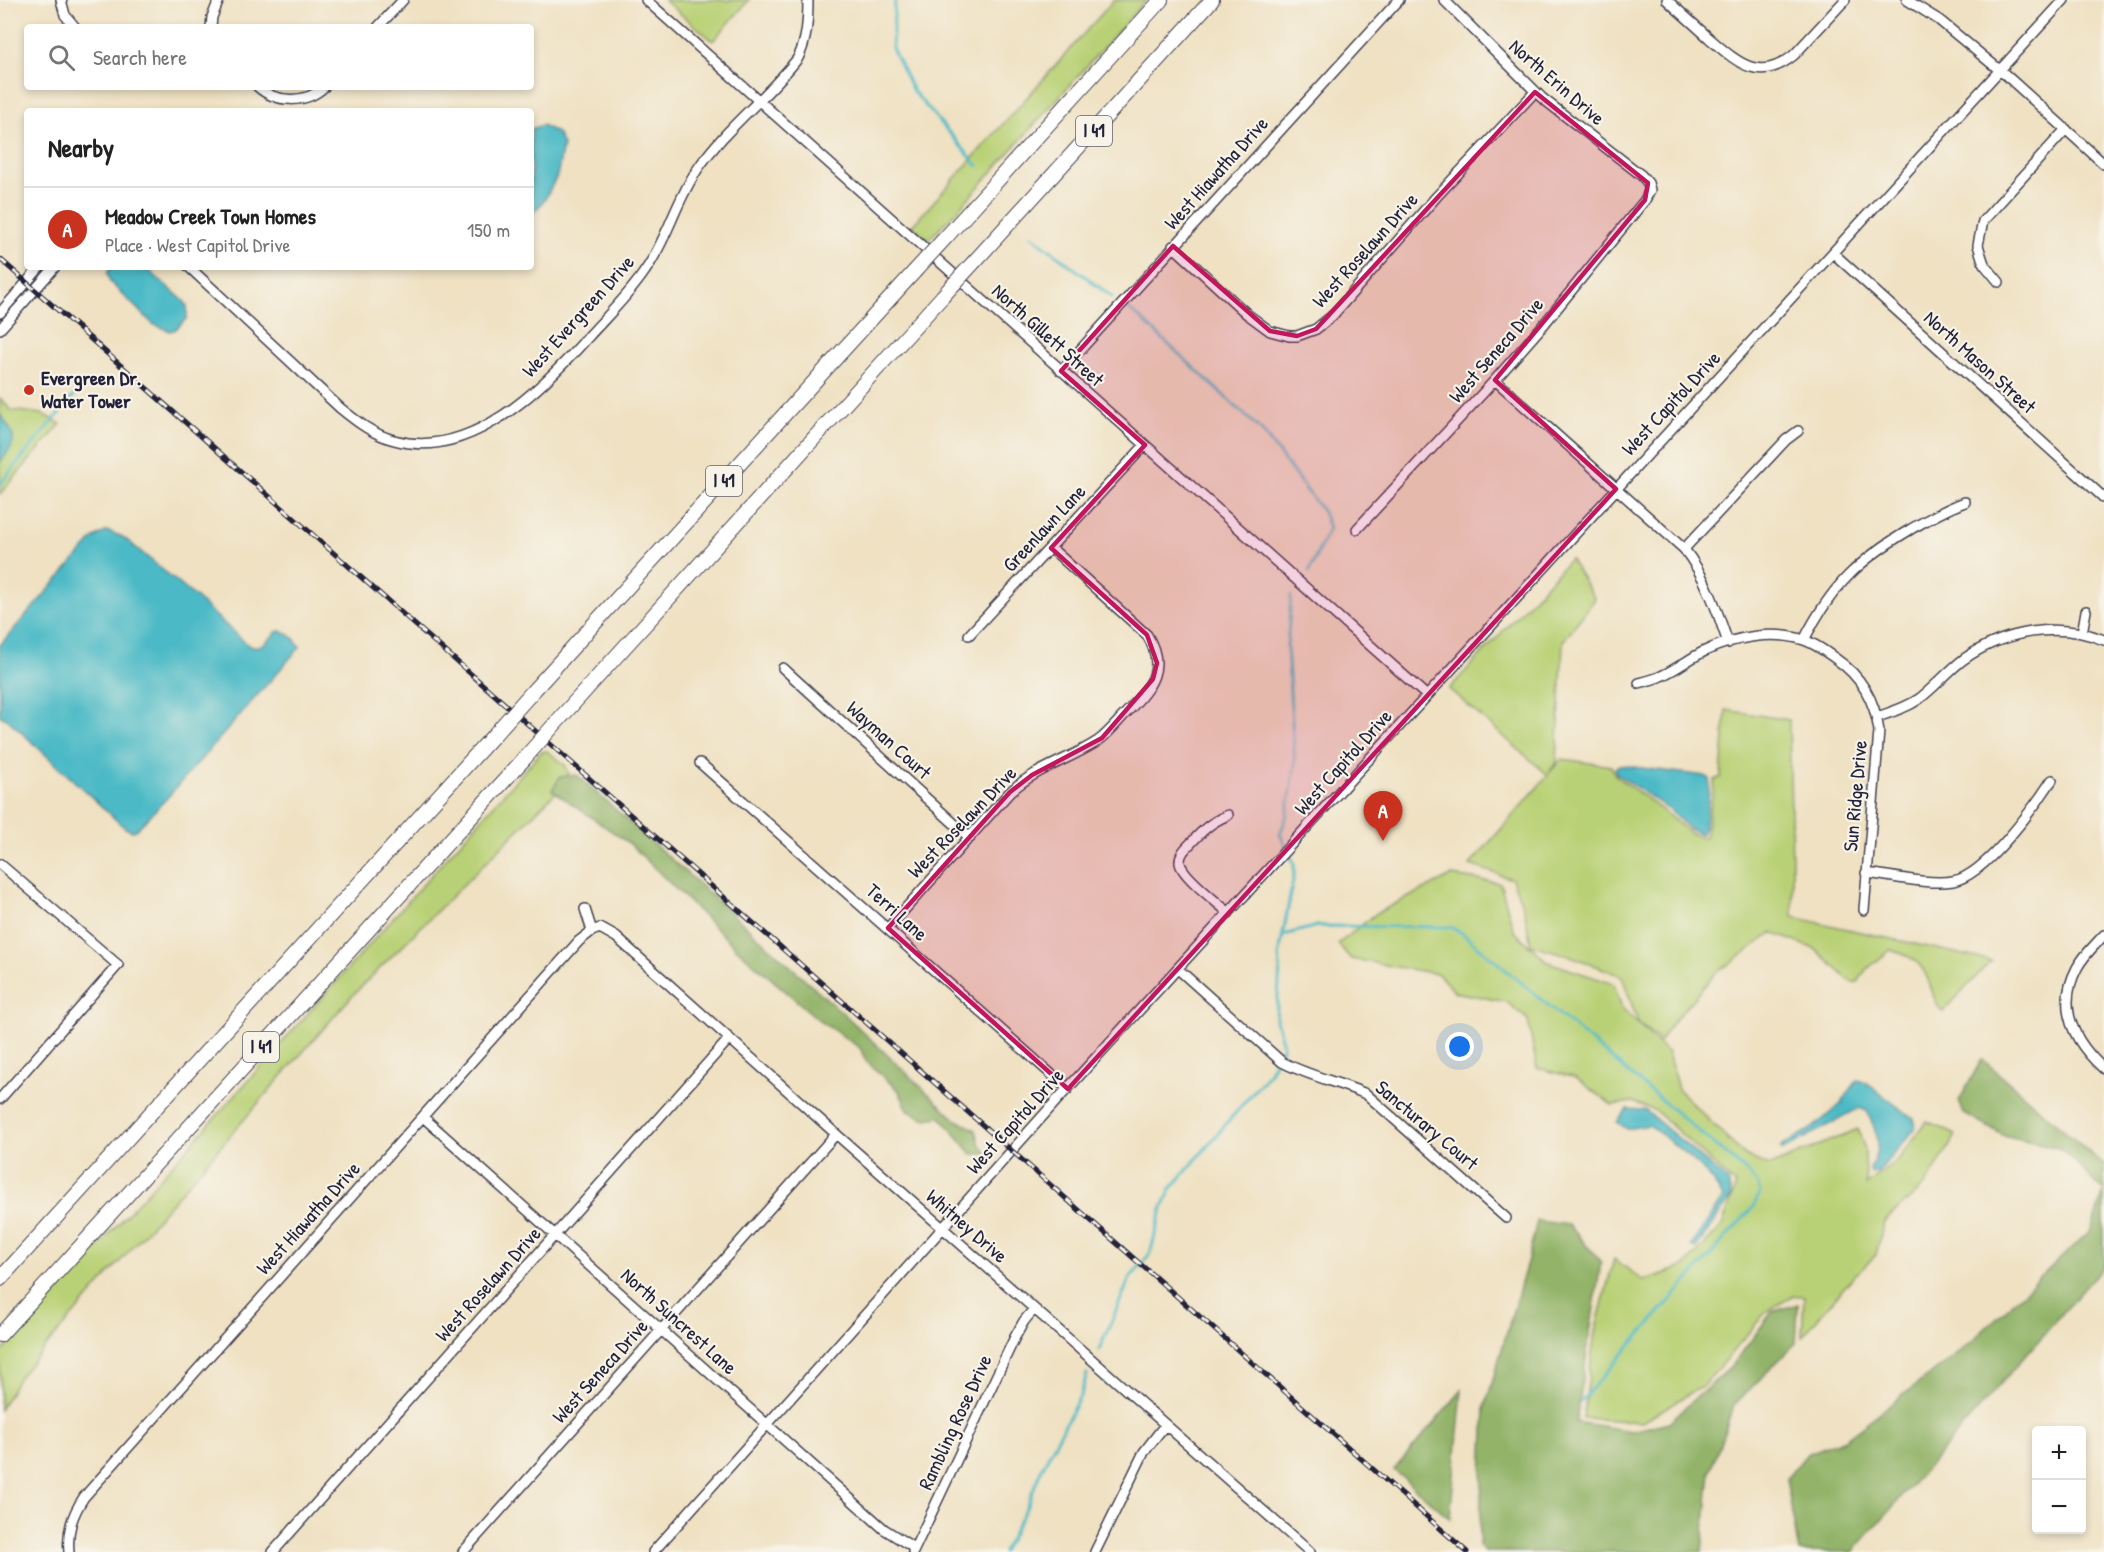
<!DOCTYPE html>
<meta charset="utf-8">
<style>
body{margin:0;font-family:"Patrick Hand",sans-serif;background:#f2f2f2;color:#222}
.controls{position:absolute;right:18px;bottom:18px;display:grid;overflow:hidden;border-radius:6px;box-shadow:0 3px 9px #0003}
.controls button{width:54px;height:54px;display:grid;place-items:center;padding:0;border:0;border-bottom:2px solid #e0e0e0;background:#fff;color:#222;font:30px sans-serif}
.you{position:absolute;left:1460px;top:1047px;width:21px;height:21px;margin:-15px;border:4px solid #fff;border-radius:50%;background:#1a73e8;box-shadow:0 0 0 9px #1a73e833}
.badge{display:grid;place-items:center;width:39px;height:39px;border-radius:50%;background:#c8321e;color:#fff;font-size:20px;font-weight:700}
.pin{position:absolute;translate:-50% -50px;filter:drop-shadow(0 2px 3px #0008)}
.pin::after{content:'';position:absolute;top:32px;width:21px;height:18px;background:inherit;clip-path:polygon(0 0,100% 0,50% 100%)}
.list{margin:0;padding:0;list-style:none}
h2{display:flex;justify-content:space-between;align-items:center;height:78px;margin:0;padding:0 24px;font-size:26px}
h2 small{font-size:20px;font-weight:400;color:#767676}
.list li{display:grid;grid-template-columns:39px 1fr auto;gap:18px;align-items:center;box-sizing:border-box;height:84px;padding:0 24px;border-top:2px solid #e0e0e0}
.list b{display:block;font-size:22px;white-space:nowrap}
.list p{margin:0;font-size:20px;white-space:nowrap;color:#767676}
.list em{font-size:20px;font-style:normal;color:#767676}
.icon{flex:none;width:33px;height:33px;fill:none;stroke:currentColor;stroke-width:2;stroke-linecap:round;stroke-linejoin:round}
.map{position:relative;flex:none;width:2104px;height:1552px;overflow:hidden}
.search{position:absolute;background:#fff;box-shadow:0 3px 9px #0003;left:24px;top:24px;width:510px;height:66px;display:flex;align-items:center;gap:15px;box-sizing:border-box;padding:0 21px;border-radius:6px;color:#767676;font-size:22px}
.panel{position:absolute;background:#fff;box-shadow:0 3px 9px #0003;left:24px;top:108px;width:510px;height:162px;border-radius:6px}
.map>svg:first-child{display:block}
.green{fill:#b9d176;stroke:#6e7a58;stroke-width:1.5}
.forest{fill:#92b367;stroke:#5a6a51;stroke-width:1.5}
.water{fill:#4cbac6;stroke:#376e80;stroke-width:1.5}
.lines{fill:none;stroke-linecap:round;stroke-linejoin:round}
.stream{stroke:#4cbac6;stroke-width:3}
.minor-casing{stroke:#413f4f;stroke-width:12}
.highway-casing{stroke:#413f4f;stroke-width:16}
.minor{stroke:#fff;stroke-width:9}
.highway{stroke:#fff;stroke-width:14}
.rail-casing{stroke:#22223b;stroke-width:5}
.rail{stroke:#f7f3e8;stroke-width:3;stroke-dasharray:9;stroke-linecap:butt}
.highway-bridge-casing{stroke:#413f4f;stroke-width:16;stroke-linecap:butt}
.highway-bridge{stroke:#fff;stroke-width:14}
.marked{fill:#c2185b;fill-opacity:0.2;stroke:#c2185b;stroke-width:4.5;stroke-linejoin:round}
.poi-dot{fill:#c8321e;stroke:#f7f3e8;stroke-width:2}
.labels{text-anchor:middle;stroke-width:4.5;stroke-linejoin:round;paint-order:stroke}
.shield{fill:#f7f3e8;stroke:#62616f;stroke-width:1.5}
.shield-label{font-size:18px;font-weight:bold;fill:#22223b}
.street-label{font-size:20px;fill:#22223b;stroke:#f7f3e8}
.poi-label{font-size:20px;font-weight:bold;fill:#22223b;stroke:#f7f3e8;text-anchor:start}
</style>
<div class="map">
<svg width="2104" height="1552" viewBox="0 0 2104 1552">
<rect width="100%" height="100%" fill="#f7f3e8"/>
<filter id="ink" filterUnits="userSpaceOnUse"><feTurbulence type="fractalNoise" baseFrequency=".0167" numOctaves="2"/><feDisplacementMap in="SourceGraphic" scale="12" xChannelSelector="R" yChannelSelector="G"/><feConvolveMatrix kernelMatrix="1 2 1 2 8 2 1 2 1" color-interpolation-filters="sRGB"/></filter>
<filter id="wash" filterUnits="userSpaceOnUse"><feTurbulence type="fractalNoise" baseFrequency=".008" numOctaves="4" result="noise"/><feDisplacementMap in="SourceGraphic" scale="24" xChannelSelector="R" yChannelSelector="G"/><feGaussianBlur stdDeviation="1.35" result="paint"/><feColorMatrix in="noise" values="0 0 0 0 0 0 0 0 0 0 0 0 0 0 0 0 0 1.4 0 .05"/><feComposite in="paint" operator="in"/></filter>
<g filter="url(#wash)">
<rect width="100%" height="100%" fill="#efe1c2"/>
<path class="green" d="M664 0H749L713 41Z
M1114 0H1146L957 211 928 240 912 226Z
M0 398 11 410 42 414 61 424 0 494Z
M1570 559 1595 599 1563 641 1557 761 1549 773 1562 759 1611 766 1615 775 1662 810 1690 833 1705 838 1715 780 1721 777 1726 710 1789 720 1793 917 1991 961 1943 1012C1936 1006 1935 1000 1932 991 1924 964 1916 957 1890 950L1866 970 1858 982H1851L1815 949 1772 933 1715 974 1671 1024 1660 1041 1638 1022 1622 976 1568 955 1531 945 1524 909 1512 879 1470 865 1548 775 1449 689Z
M547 751 565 765 569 773 563 785 351 997 19 1377 0 1410V1354L212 1121 541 752Z
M1451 876 1500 883 1514 931 1548 962 1614 984 1622 1008 1668 1053 1678 1089 1745 1156 1770 1166 1858 1129 1865 1150 1866 1185 1899 1159 1927 1121 1956 1135 1927 1183 1884 1222 1876 1255 1852 1278 1802 1337 1804 1297 1794 1295 1766 1312 1704 1385 1642 1422 1583 1418 1595 1332 1614 1259 1644 1281 1685 1266 1722 1226 1736 1185 1656 1111 1633 1102 1612 1105 1576 1078 1537 1068 1528 1020 1507 1002 1455 992 1438 974 1351 959 1338 944 1377 913Z"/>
<path class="forest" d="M577 775 844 1014 955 1119 976 1130 980 1145 988 1154H972L941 1117 926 1119 908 1111 899 1091 866 1061 860 1048 820 1021 737 949 630 844 552 790 560 777Z
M1982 1059 2104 1165V1266L1853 1552H1799L1786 1479 1807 1454 1845 1439 1961 1351 2091 1230 2104 1191 2062 1149 2003 1135 1964 1114 1959 1101Z
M1537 1221 1569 1225 1601 1262 1576 1422 1632 1431 1669 1422 1732 1366 1772 1312 1798 1304 1796 1343 1734 1405 1710 1472 1702 1552H1485L1479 1546 1485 1407 1527 1263Z
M1462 1390 1450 1518 1394 1470Z"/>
<path class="water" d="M542 125 557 133 563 145 557 176 544 201 531 215V129Z
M111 267 146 268 184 301 187 306V318L176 329 170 331 153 324 110 282 107 273Z
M0 415C17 435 18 442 0 462Z
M107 531 123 537 194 596 248 645 252 647 263 645 278 631C289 632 295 638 300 647L166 799 136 830 132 831 125 828 7 719 0 716V645L94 538Z
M1619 765 1705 776 1710 779 1707 813 1702 834 1689 829 1671 811 1616 773 1615 768Z
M1857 1080 1865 1082 1914 1119 1915 1129 1878 1172 1872 1174 1870 1169C1882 1148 1877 1131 1867 1111L1859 1108 1783 1150 1780 1149 1783 1145 1811 1129 1841 1104Z
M1627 1109 1645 1110 1728 1181 1731 1197 1696 1248 1691 1246 1723 1198C1712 1172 1672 1143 1649 1125L1627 1129 1617 1122Z"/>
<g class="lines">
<path class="stream" d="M895 0 892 48 913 91 978 166
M1032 236 1112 297
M1128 309 1140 318 1262 431 1323 512 1329 528 1309 572
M0 484 77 392
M1284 935 1317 926 1451 927 1462 933 1746 1171 1757 1183 1760 1193 1753 1207 1581 1401
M1099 1350 1130 1278 1150 1254 1161 1212 1171 1189 1270 1072 1283 1046 1276 1019 1280 969 1279 956 1294 875V864L1280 834 1287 815 1295 766 1287 647 1291 596
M1003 1552 1026 1508 1042 1468 1081 1394 1087 1374"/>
</g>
</g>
<g filter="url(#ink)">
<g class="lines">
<g class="minor-casing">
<path id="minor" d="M61 0 65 15 75 27
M646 0 1427 696
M1667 0C1681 13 1695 25 1709 38 1737 62 1759 84 1794 55L1845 0
M1907 0 1939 20 2008 77 2104 164
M211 27 212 17 219 0
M378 27 403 0
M258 87C276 103 306 104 324 87
M1173 246 1247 314 1270 331 1289 336H1297L1316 329 1332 316 1437 196 1535 92
M1833 253 2104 498
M189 267 340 408C356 421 374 435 394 440 471 461 543 388 589 336 608 315 629 295 645 271 667 240 676 201 697 170 724 129 768 97 798 58 807 40 808 21 808 0
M1999 282 1984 264 1981 255 1978 245 1983 221 2066 129
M0 313 40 267
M0 329 55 267
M1061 371 1399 0
M1495 380 1684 549C1706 577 1717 610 1728 643
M1357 529 1495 380 1545 323 1645 200 1650 190 1648 183 1641 175 1542 98 1444 0
M1684 549 1786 440 1798 431
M2082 633 2086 611
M969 635 1145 445
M1804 640C1832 585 1859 560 1911 529 1929 519 1945 509 1965 502
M783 668 970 838
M1639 683C1647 681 1655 679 1661 676 1677 669 1690 658 1705 651 1734 637 1773 630 1804 640 1816 644 1826 652 1836 659 1861 676 1875 701 1879 731L1864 910
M1877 717C1892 712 1906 708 1919 699 1935 687 1948 671 1964 659 2004 631 2058 621 2104 640
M700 763 1068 1089
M1228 815C1210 823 1204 829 1191 843 1186 848 1179 854 1180 863 1182 876 1218 903 1229 913
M0 864 118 965 0 1099
M1866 873C1892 876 1928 885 1953 881 1985 876 2035 806 2052 780
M585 909 592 931
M888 928 1010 792C1036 768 1069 760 1098 741 1109 733 1118 721 1128 711 1151 687 1167 668 1147 635L1051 548
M2104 935C2095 945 2083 956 2077 968 2056 1008 2074 1042 2104 1069
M1178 969 1282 1062C1309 1076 1338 1082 1366 1094L1506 1218
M423 1117 884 1529 914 1548
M69 1552C67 1531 72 1515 84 1497L579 941 592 931 600 928 616 937 836 1134 1310 1552
M273 1552 729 1039
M463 1552 836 1134
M653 1552 1058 1099 2064 0
M913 1552 1015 1337 1024 1321 1034 1309
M1095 1552 1144 1452 1165 1425"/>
</g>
<g class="highway-casing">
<path id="highway" d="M947 236 1161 0
M975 261 1212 0
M534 690 914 272
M563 715 942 297
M0 1279 494 735
M0 1335 523 760"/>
</g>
<use href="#minor" class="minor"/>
<use href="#highway" class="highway"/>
<g class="rail-casing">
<path id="rail" d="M0 259 1467 1552"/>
</g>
<use href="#rail" class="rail"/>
<g class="highway-bridge-casing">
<path id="highway-bridge" d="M914 272 947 236
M942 297 975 261
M494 735 534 690
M523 760 563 715"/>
</g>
<use href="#highway-bridge" class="highway-bridge"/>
</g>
</g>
<path class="marked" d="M1535 92 1648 183 1645 200 1495 380 1616 489 1068 1089 888 928 1010 792 1032 775 1102 738 1153 679 1157 663 1147 635 1051 548 1145 445 1061 371 1173 246 1270 331 1297 336 1316 329Z"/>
<circle class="poi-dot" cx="29" cy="390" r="6"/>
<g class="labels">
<g class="shield">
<rect x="1076" y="116" width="36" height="30" rx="4.5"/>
<rect x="706" y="466" width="36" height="30" rx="4.5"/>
<rect x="243" y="1032" width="36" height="30" rx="4.5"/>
</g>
<g class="shield-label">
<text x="1094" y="137">I 41</text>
<text x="724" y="487">I 41</text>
<text x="261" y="1053">I 41</text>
</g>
<g class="street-label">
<text transform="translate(1557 82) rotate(41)" y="7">North Erin Drive</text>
<text transform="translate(1216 173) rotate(-48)" y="7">West Hiawatha Drive</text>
<text transform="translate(1365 250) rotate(-48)" y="7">West Roselawn Drive</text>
<text transform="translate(578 316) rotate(-48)" y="7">West Evergreen Drive</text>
<text transform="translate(1048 335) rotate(42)" y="7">North Gillett Street</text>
<text transform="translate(1496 350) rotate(-49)" y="7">West Seneca Drive</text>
<text transform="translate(1980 362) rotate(42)" y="7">North Mason Street</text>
<text transform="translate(1671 403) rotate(-47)" y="7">West Capitol Drive</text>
<text transform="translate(1044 528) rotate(-47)" y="7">Greenlawn Lane</text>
<text transform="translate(889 740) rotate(42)" y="7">Wayman Court</text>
<text transform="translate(1343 762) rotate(-48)" y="7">West Capitol Drive</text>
<text transform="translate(1855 796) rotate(-85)" y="7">Sun Ridge Drive</text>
<text transform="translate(962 822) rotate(-46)" y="7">West Roselawn Drive</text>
<text transform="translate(897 912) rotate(42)" y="7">Terri Lane</text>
<text transform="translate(1015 1121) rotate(-48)" y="7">West Capitol Drive</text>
<text transform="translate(1427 1125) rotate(40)" y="7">Sancturary Court</text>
<text transform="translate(308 1218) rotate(-48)" y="7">West Hiawatha Drive</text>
<text transform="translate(967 1226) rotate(41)" y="7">Whitney Drive</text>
<text transform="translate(488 1284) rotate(-48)" y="7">West Roselawn Drive</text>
<text transform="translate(679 1321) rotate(42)" y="7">North Suncrest Lane</text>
<text transform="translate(600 1371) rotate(-48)" y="7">West Seneca Drive</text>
<text transform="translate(955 1422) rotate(-65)" y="7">Rambling Rose Drive</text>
</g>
<g class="poi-label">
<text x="41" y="385">Evergreen Dr.<tspan x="41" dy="23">Water Tower</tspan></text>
</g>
</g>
</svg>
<div class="controls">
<button>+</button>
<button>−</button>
</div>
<div class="you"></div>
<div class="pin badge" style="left:1383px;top:841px">A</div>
<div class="search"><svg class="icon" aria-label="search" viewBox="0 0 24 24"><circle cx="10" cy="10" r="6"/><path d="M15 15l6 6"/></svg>Search here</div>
<section class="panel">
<h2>Nearby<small></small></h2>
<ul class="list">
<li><span class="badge">A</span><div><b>Meadow Creek Town Homes</b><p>Place · West Capitol Drive</p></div><em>150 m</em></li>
</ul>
</section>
</div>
